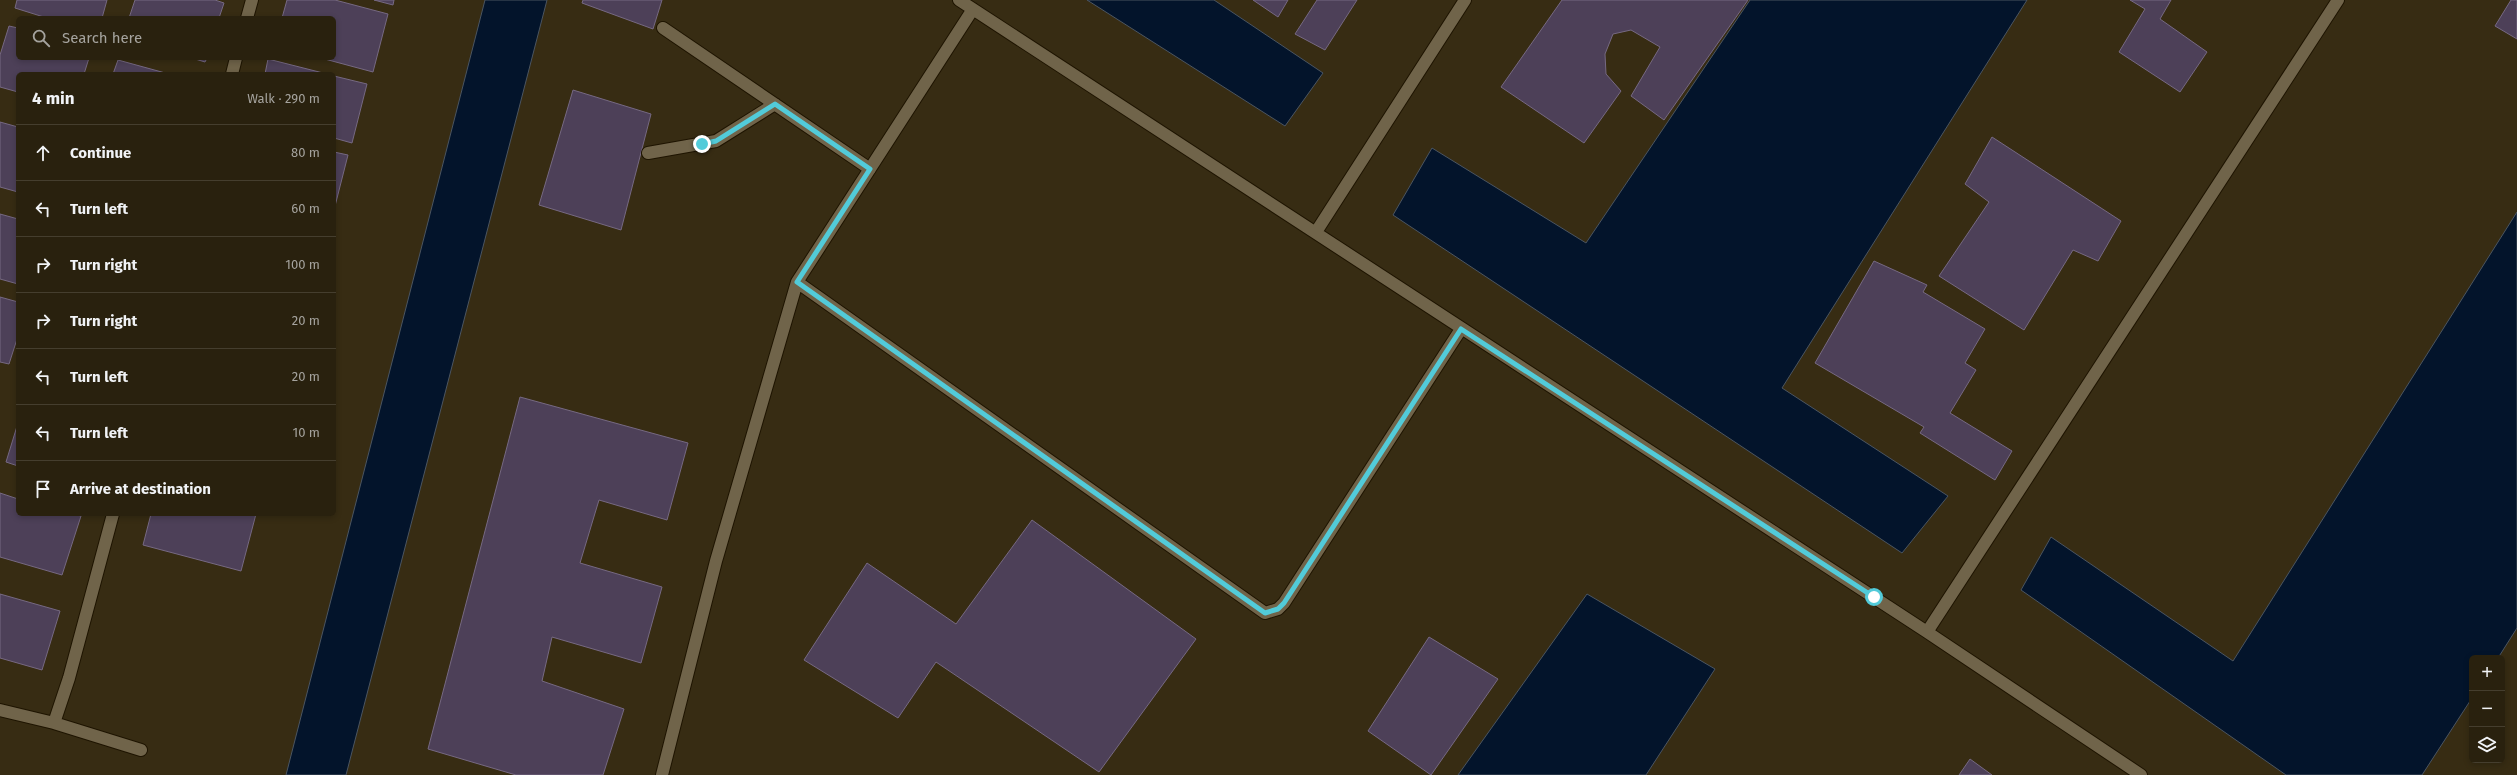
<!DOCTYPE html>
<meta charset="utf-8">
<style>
body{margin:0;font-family:"Fira Sans",sans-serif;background:#312917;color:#f1f3f6}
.controls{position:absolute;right:12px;bottom:12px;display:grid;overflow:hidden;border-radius:6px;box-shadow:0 2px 6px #0003}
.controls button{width:36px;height:36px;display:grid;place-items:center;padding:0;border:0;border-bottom:1px solid #453e2e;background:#29210e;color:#f1f3f6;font:20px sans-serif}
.stop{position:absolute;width:12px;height:12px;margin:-9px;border:3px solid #52cbd9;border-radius:50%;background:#fff}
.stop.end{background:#52cbd9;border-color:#fff;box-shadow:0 1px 4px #0008}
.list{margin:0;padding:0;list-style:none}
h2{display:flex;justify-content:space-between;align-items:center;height:52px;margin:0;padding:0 16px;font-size:17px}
h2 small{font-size:13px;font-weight:400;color:#a5a39e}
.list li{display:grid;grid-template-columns:26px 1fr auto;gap:12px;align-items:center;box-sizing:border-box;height:56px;padding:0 16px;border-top:1px solid #453e2e}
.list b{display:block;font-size:15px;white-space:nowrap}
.list em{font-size:13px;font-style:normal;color:#a5a39e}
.icon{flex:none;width:22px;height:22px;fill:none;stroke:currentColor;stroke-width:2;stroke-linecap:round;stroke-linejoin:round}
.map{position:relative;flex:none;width:2517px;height:775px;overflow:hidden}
.search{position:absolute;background:#29210e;box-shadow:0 2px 6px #0003;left:16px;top:16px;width:320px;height:44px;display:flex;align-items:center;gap:10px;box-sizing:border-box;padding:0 14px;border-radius:6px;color:#a5a39e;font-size:15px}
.panel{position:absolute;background:#29210e;box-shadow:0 2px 6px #0003;left:16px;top:72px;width:320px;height:444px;border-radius:6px}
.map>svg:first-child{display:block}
.water{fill:#03142b;stroke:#4b5561}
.building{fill:#4d4058;stroke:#766982}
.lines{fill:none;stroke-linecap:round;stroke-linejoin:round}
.minor-casing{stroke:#1e1400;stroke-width:14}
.minor{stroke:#70644a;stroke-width:12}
.route{stroke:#52cbd9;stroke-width:5}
</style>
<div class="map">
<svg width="2517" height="775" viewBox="0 0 2517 775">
<rect width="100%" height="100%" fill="#372c13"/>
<path class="water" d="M485 0H547L346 775H286Z
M1087 0H1214L1323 73 1285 126Z
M1750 0H2027L1782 388 1948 496 1902 553 1393 215 1432 148 1586 243Z
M2517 212V628L2498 658H2472V698L2422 775H2286L2021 590 2051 537 2233 661Z
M1587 594 1715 669 1646 775H1458Z"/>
<path class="building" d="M17 0H107L102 18H47L15 8Z
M135 0H215L224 3 219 18H129Z
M287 0H335L388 14 373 72 321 58H334V18H282Z
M374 0H394L393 5Z
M583 0H662L653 29 582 3Z
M1253 0H1288L1278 17Z
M1317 0H1357L1325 50 1295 34Z
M1562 0H1748L1664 120 1631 96 1660 47 1631 30 1613 34 1605 54 1606 74 1621 91 1584 143 1501 87Z
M2130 0H2171L2160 19 2207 52 2180 92 2119 52 2145 9Z
M2511 0H2517V39L2495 26Z
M9 26 18 28V58H89L84 74H18V92L0 87V55Z
M192 58H207L205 62Z
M268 59 327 74H265Z
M118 60 169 74H113Z
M334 76 367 84 352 143 334 138Z
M573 90 651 114 621 230 539 205Z
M0 122 18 127V192L0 187Z
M1992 137 2121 221 2098 261 2073 250 2024 330 1939 276 1989 202 1965 184Z
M334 152 348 155 334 210Z
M0 214 18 219V284L0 279Z
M1874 261 1927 285 1923 292 1985 329 1965 363 1976 370 1950 413 2012 451 1995 480 1920 433 1924 427 1815 363Z
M0 297 18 302V336L9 364 0 362Z
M520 397 688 443 667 520 599 500 580 563 662 587 641 663 552 637 542 681 624 709 603 775H516L428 749Z
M18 423V466L6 462Z
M0 493 18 499V514H73L81 516 62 575 0 557Z
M151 514H256L241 571 143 545Z
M1032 520 1196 639 1099 772 936 662 898 718 804 660 867 563 956 624Z
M0 594 60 611 42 670 0 658Z
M1429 637 1498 679 1431 775 1368 731Z
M1970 759 1992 775H1959Z"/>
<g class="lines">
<g class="minor-casing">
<path id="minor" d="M959 0 1927 632 2141 775
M973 9 797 282 1265 613 1278 609 1284 603 1461 329
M247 18 252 0
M663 28 870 169
M232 74 236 58
M648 153 716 141 775 104
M1316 232 1465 0
M1927 632 2338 0
M0 710 54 723 69 678 113 514
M54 723 141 750
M662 775 716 561 797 282"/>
</g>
<use href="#minor" class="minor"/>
</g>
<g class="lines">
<path class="route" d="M702 144 716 141 775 104 870 169 797 282 1265 613 1278 609 1284 603 1461 329 1874 597"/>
</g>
</svg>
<div class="controls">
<button>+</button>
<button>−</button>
<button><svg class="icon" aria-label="layers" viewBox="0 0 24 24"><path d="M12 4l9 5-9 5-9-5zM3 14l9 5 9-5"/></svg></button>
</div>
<div class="stop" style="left:1874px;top:597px"></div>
<div class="stop end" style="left:702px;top:144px"></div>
<div class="search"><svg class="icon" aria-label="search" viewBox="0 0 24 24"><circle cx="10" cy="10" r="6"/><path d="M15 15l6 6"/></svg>Search here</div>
<section class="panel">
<h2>4 min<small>Walk · 290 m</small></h2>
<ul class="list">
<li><svg class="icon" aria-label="ahead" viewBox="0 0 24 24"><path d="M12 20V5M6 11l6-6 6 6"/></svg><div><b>Continue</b></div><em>80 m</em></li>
<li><svg class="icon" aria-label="left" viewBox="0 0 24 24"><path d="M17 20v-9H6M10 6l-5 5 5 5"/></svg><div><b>Turn left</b></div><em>60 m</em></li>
<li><svg class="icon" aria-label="right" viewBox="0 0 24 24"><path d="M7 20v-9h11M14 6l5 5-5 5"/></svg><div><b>Turn right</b></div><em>100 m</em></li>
<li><svg class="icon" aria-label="right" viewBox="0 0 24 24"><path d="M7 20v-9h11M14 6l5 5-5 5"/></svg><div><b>Turn right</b></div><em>20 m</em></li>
<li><svg class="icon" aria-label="left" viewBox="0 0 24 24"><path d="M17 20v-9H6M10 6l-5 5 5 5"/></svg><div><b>Turn left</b></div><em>20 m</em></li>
<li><svg class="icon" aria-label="left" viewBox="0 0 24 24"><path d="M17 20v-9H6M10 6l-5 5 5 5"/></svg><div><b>Turn left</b></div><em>10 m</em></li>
<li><svg class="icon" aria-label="arrive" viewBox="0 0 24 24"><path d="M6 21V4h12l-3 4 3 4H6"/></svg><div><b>Arrive at destination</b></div></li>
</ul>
</section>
</div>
